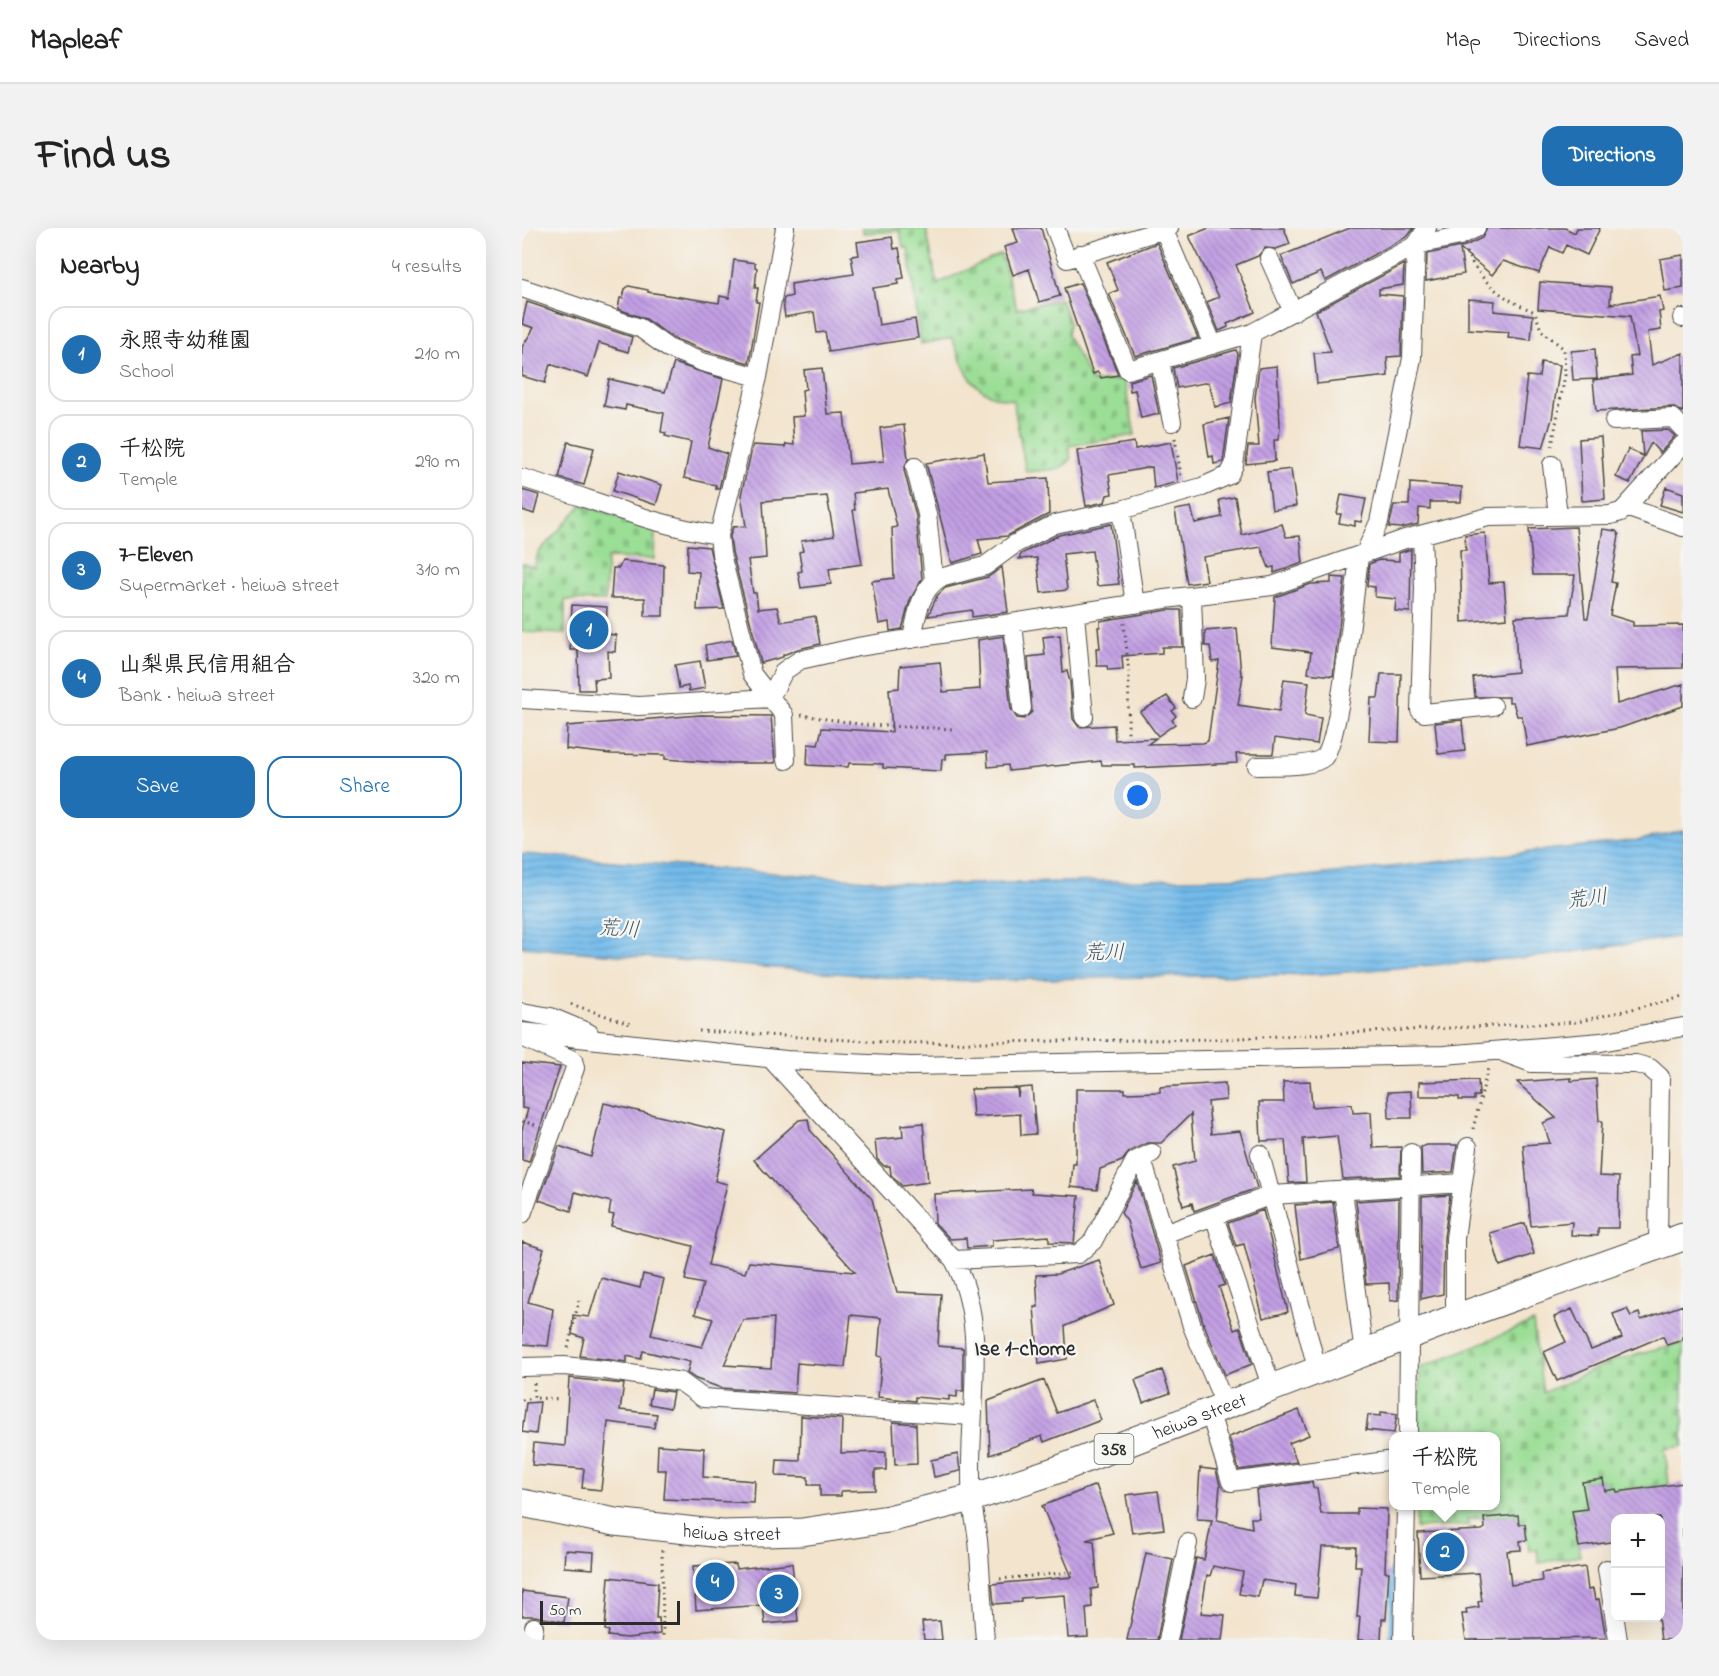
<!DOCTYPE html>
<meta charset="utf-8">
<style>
body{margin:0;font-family:"Indie Flower","Klee One",sans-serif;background:#f2f2f2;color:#222}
.controls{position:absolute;right:18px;bottom:18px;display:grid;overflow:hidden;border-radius:12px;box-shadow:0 6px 24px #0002}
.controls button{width:54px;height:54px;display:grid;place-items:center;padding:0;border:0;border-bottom:2px solid #e0e0e0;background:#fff;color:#222;font:30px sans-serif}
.scale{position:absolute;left:18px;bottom:15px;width:140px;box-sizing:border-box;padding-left:6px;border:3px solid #2b2b2b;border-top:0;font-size:16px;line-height:21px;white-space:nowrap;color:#2b2b2b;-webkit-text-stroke:4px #f6f6f2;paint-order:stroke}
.you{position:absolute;left:616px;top:568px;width:21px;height:21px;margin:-15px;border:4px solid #fff;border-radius:50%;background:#1a73e8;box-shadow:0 0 0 9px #1a73e833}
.badge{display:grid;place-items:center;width:39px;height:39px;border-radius:50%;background:#1f6fb2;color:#fff;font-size:20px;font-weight:700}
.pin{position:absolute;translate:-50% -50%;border:3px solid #fff;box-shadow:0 2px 6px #0006}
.popup{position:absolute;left:867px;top:1204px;width:111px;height:78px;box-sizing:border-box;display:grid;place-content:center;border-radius:12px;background:#fff;filter:drop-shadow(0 2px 4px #0005);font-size:20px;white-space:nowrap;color:#767676}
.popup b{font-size:22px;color:#222}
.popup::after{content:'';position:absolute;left:50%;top:100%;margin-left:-12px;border:12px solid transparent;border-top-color:#fff}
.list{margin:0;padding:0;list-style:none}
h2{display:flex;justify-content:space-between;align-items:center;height:78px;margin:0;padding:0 24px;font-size:26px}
h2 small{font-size:20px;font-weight:400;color:#767676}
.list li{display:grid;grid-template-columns:39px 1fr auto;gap:18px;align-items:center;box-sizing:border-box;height:96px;margin:0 12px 12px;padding:0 12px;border:2px solid #e0e0e0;border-radius:18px}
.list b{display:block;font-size:22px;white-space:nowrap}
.list p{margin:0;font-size:20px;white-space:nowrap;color:#767676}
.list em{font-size:20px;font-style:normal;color:#767676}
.actions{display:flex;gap:12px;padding:18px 24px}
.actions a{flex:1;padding:14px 0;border:2px solid #1f6fb2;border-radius:18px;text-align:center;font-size:21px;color:#1f6fb2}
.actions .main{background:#1f6fb2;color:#fff}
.map{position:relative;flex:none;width:1161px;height:1412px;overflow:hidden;border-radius:18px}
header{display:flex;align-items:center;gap:36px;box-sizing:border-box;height:84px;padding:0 30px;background:#fff;border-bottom:2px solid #e0e0e0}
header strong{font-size:28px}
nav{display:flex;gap:33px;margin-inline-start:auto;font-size:21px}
.intro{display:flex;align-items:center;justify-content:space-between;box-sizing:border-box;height:144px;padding:0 36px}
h1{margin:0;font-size:42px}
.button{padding:15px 27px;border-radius:18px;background:#1f6fb2;color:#fff;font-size:21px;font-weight:700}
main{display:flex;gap:36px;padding:0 36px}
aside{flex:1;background:#fff;border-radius:18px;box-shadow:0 6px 24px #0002}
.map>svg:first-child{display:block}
.cemetery{fill:url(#cemetery-stones);stroke:#638460;stroke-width:1.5}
.water{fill:url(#water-rules);stroke:#4e738b;stroke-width:1.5}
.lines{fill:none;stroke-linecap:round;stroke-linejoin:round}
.stream{stroke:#72bbeb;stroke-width:5}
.building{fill:url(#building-back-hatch);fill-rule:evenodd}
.minor-casing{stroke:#494743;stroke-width:20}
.highway-casing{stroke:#494743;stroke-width:29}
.path{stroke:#494743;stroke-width:3;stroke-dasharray:1.5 4.5;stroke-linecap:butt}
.minor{stroke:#fff;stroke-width:18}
.highway{stroke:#fff;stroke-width:27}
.labels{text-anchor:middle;stroke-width:4.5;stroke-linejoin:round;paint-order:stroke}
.shield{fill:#f6f6f2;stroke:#686867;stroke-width:1.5}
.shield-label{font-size:18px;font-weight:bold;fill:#2b2b2b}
.street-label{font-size:20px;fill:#2b2b2b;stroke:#f6f6f2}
.water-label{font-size:21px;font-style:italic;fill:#405665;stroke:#f6f6f2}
.neighbourhood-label{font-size:21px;font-weight:bold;fill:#2b2b2b;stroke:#f6f6f2}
</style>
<header>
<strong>Mapleaf</strong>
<nav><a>Map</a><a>Directions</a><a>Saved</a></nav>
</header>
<div class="intro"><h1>Find us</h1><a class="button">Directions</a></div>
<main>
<aside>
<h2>Nearby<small>4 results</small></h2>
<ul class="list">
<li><span class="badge">1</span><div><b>永照寺幼稚園</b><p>School</p></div><em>210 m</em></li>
<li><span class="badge">2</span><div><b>千松院</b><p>Temple</p></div><em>290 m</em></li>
<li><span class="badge">3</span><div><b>7-Eleven</b><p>Supermarket · heiwa street</p></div><em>310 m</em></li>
<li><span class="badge">4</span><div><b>山梨県民信用組合</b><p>Bank · heiwa street</p></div><em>320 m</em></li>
</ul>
<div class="actions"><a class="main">Save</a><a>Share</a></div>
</aside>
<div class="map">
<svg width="1161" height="1412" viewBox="0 0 1161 1412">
<defs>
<pattern id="cemetery-stones" width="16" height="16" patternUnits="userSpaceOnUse" patternTransform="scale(1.5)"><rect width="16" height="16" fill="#9bde96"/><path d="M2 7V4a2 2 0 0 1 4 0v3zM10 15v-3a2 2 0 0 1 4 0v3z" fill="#86bf81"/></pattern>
<pattern id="water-rules" width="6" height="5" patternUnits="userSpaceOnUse" patternTransform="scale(1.5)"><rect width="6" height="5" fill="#72bbeb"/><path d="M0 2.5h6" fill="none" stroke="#5e98bf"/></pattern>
<pattern id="building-back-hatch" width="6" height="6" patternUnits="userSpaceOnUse" patternTransform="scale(1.5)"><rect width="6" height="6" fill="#c29fe4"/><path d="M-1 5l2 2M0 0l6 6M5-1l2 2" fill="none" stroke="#9e82b9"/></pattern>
</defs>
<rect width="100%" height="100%" fill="#f6f6f2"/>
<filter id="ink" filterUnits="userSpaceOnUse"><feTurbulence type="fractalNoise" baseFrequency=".0167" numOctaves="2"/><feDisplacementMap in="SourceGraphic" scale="12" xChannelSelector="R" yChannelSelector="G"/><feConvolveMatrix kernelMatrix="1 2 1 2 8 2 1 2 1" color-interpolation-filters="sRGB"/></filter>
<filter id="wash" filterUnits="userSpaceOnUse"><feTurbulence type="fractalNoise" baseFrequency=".008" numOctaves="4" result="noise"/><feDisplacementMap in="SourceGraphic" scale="24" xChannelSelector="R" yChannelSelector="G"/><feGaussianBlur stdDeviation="1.35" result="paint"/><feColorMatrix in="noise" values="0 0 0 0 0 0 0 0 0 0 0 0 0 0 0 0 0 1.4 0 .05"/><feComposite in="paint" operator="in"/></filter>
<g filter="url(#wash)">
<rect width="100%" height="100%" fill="#f3e4cd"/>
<path class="cemetery" d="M340 0H404L415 56 479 26 495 81 539 71 547 95 545 107 570 154 602 151 613 207 547 218 549 232 537 241 504 244 491 172C450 169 443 143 430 110L399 116 386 20 381 19 378 3 341 5Z
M60 277 133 300 132 331 85 330 83 373 43 372V406L0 404V335L12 339 16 325Z
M1011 1094 1021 1165 1090 1133 1161 1115V1218L1143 1221 1147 1257 1083 1263 1080 1251 1061 1254 1063 1273 1072 1280 1050 1284 1058 1328 1017 1335 1015 1322H1007L1003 1296H997L995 1287 945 1291 947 1297 894 1300 895 1278H974V1208H896L898 1140Z"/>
<path class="water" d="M1161 602V708L1022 728 799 746 410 753 0 719V626L412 657 785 648 1118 612Z"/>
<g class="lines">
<path class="stream" d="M870 1412V1342"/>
</g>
<g id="blocks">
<path class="building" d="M491 0H519L538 68 517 74 507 41 491 47 482 19 496 15Z
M687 0H762L768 16 754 21 743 20 736 28 714 37 733 84 705 96 706 99 697 103 685 74 697 69 667 8Z
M828 0H892L886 8 803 53 799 44 771 56 759 28Z
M965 0H1043L1053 5 1055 0H1078L1065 27 1044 17 1040 25 1028 19 1017 45 981 33 970 47 938 21 942 46 904 53 905 26 943 18 960 10Z
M370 9 372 21 377 20 382 50 376 51V56L351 60 357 97 393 91 396 110 307 124 303 104 295 105 292 84 263 89 261 74 262 70 270 68 269 56 332 46 329 28 337 27 335 14Z
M635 15 676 110 613 128 587 66 596 62 585 34Z
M1161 27V60L1143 63 1138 31Z
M212 32 233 35V39L235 40 233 60H236L234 74H237L227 135 184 123 151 110 124 91 96 81 98 70H101L103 61 107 58 126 62V64L197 75 198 68 207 70Z
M882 36 881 57 857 61V66L881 68 879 128 865 129 866 148 795 156 792 125 809 124 794 83Z
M1018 54 1089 59 1088 76 1138 68 1141 83 1137 84 1139 102 1126 104 1130 137 1161 125V184L1150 179 1074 183 1071 152 1110 147 1108 129 1115 128 1108 88 1016 81Z
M558 55 596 146V147L579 150 576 144 571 146 542 60Z
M946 71 973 73 972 83 1011 87 1009 112 986 109 987 104 946 101Z
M5 74 110 109 106 124 77 115 66 149 28 136 23 155 0 148V119L12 100 0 96Z
M1073 121 1075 151 1051 152 1049 123Z
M714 122 716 126 709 175 693 179 687 154 655 160 651 140Z
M1019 134 1038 137 1030 191 1021 220 998 217 1005 165H1003L1005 148 1017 149Z
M152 135 201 151 186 219 205 226 197 261H194V257L162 250 169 214 143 208 144 205 139 204 142 185 104 177 103 182 82 178 87 151 143 164Z
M755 138 758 197 757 212H752L753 233 724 236 726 218H737L733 170 737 140Z
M300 140 305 186 322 185 327 236 362 233 358 200 382 197 386 231 382 242 394 288 400 351 388 372 380 401 368 403 367 394 357 396 350 353 372 350 370 300 375 299 366 261 331 265 333 282H331L340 336 307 341 309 356 279 360 276 344 280 343 277 324 281 323 279 313 312 308 305 268 241 273 244 330 226 332 231 365H234L236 381 255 379 259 394 293 388 298 416 276 421 261 427V429L239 435 210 324 208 308 211 299 224 298 219 267 231 217 263 219 264 216 272 217 270 189 282 188 280 162 284 161 282 142Z
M629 147 637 186 619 190 613 162 608 163 607 153Z
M707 190 701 234 692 236 691 228 687 229 682 196Z
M1146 202 1153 208 1138 225 1129 215 1108 255 1094 249 1106 221 1121 228 1119 203Z
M1079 209 1083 271 1060 273 1057 211Z
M46 214 72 220 62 257 37 250Z
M612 214 613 221 649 214 656 254 632 260 630 239 587 247 590 266 585 267 583 274 564 278 555 223Z
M462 225 466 254 526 250 527 286 485 308 456 311 460 326 430 335 404 235Z
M769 241 774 278 750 282 745 244Z
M97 243 140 257 134 277 91 263Z
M888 255 940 259 939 274H908V281L897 280 896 296 879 300 867 299 872 277H887Z
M1144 259 1161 265V284L1138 277Z
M0 262 17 267 12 286 0 282Z
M819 267 844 271 839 294 833 293V298L817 295 819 286H815Z
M713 269 720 307 760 296 764 309 778 308 781 335 752 345V339L747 340 739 319 681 329 685 353 665 356 653 282 669 279 673 295 700 289 697 272Z
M589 296 597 356 575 358 570 323 541 326 545 362 519 365 515 330 497 331 499 326 537 307Z
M1054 299 1063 390H1066L1081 301 1094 303 1097 307 1089 354 1094 355 1088 387 1111 394V398L1161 397V440L1093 441 1095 476 1161 456V478L1098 500 1005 518 1000 488H995L991 474H987V469H953L951 449 995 444 993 389 1047 386 1053 347H1011L1007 301Z
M963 305 967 355 982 354 985 390 940 394 938 322H944L943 307Z
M166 317 187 319 202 381 175 382 177 344 165 343Z
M889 321 888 384 873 383 874 371 853 369V359L845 358 847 336 857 332 877 333V325Z
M100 333 142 337 141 388H123V370H89L91 340H97Z
M480 339 486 384 450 389V382L406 388 415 368 423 360 466 349Z
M809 349 823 350 811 448 786 445 789 424 750 419 753 369 789 356 809 355Z
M50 377 85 379 84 406 94 407 93 424 86 423 87 450 72 451 73 462H57L56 422H48Z
M646 382H659L661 419H640V425L600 428 601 441 586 442 585 438H575L574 420H578L576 399H578V393Z
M715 400 719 447H721L716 477 757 483 762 451 787 454 783 487 799 490 795 516 753 510 751 526H714L715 535 613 540V537H580L579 533 487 543 486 537 466 539 465 524 424 526V531H420L419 543 361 540V536L327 535 326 539 285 537 286 516 296 517 300 500 370 504 367 461 377 460 378 438 418 434 421 464 458 461 456 412 481 408 489 481 495 490 502 491 510 484 506 429 523 427 521 409 538 407 541 444 545 443 548 454 551 491 557 499 592 497 593 512 634 510 626 516 681 515 686 513 697 433 690 434 688 418H683V403Z
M210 412 214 428 185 432 183 417Z
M178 433 183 460 167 463 166 458 157 460 153 437Z
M859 446H879L877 514 847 513 849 470H856Z
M645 468 654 480 650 483 654 488 650 492 653 496 636 508 618 484Z
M178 487 249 488 253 535H199L143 531V527L89 526 44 521 45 498Z
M940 492 943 523 916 526 913 495Z
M0 835 38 839 7 934 0 932V902L6 881 0 880Z
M1049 850V853L1074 851 1077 893H1080L1077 948 1097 949 1096 1000H1076V1008L1049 1007 1050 994 1009 998 1001 917 1028 915 1021 895 1034 890 995 854Z
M956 852 957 868H952V872H937V869L929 868H897V854Z
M788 853 790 879 830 876 831 885 849 884 851 920 879 919 878 948 821 951 815 908 781 911 784 954 767 955 763 912 739 913 737 874H762L761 854Z
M703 855 704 872 686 874 689 906 718 903 735 960 672 983 670 975 661 978 651 939 673 933 669 886 639 915H625L608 923 600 933 578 941 575 962 549 959 551 936H554V861H603V865L638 864V859Z
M510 859 514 906 499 907 498 886 451 889 449 861 495 860 496 869 497 860Z
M889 863 890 890H867L866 864Z
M82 875 204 904 193 953 205 956 186 1037 223 1045 227 1034 333 1044 232 932 277 892 286 891 288 902 350 971 375 1064 419 1066 416 1118 441 1120V1163H435V1169L427 1168V1172L393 1169V1173L356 1169 360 1129 356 1128 359 1090 329 1087 323 1139 275 1135 273 1165 199 1160 174 1151 165 1145 168 1134 121 1123 119 1131 105 1128V1134L58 1128 62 1110 50 1106 51 1087 67 1089 79 1050 118 1060 121 1046 142 1051 129 1107 180 1119 191 1091 173 1086 181 1056 163 1052 171 1018 89 998 92 987 87 986 89 974 53 964 49 983 17 972 37 918 69 929ZM252 1090 249 1140 202 1137 221 1092Z
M401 895 406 954 380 958 369 947 368 938H362L355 931 353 912 381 909 380 897Z
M905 917H935L931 944 900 946 899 919Z
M615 953 639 1035 619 1041 605 993 599 985Z
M509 961 510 965 557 968 552 1015 527 1014V1008L470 1012V1018L445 1020 444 1010 428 1011 413 995 412 966Z
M928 967 922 1010 921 1066 899 1071 900 969Z
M877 970 876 1072 868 1073 867 1055 844 1056 834 973Z
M811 974 817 1021 779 1031 773 977Z
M741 982 766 1084 741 1090 722 1016 714 1018 706 995Z
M1003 995 1012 1026 978 1038 968 1005Z
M0 1014 22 1021 6 1074 31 1081 26 1118 0 1116Z
M693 1027 703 1057 697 1059 712 1102 718 1100 730 1136 703 1147 681 1094 664 1038Z
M577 1032 592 1077 543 1098 545 1131 517 1136 512 1079H516L514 1047 535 1046Z
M1161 1077V1112L1145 1117 1141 1108 1035 1153 1022 1124 1044 1114 1032 1089 1050 1081 1069 1122 1100 1110 1091 1086 1105 1081 1109 1088 1117 1085 1119 1092Z
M640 1142 648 1165 621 1175 613 1152Z
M47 1150 102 1156 98 1182 135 1186 132 1200 86 1194 79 1262 60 1260 62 1241 10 1237 12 1215 43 1218Z
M522 1152 535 1185 571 1172 579 1192 522 1214 520 1208 468 1227 466 1173Z
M130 1161 151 1164 148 1180 127 1176Z
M18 1174 14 1206 0 1204 4 1175Z
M777 1182 787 1207 767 1215 775 1234 717 1242 707 1209Z
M859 1184 875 1186 872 1205 844 1202 846 1187 859 1188Z
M279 1188 320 1191 319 1225 364 1224V1242H353V1262L319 1263V1268H298V1257H286V1249L254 1248 255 1232 278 1233Z
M371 1194 394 1196 395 1236 373 1237Z
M136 1217 182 1220 181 1249 233 1253 232 1275 142 1271 144 1242H135Z
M436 1226 438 1243 412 1249 409 1232Z
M678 1240 694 1242 698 1257 695 1292 730 1300 729 1290H737L734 1262 790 1254 791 1260H795L799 1286H835V1280L865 1281 863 1344H867L864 1391H860L859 1412H836L838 1389H835L839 1338H833L834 1319H800L795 1370 773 1368 774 1357 740 1352 736 1369 717 1366 721 1344 691 1338 688 1348 685 1347 679 1385 703 1387 700 1412H657L674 1330 682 1332 690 1292 675 1291Z
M1081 1251 1083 1263 1094 1261 1095 1264 1161 1255V1412H1139L1136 1389 1138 1290H1094V1313L1057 1319 1050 1283 1065 1281 1060 1254Z
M574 1257 591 1305 564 1312 572 1313 576 1360 569 1361 570 1379 564 1380 566 1409 546 1410 543 1367 499 1370V1374L472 1376 470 1356 550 1349 520 1278Z
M636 1263 642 1301 610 1305 604 1267Z
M996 1287 997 1296H1003L1005 1312 998 1313 999 1322 985 1323 989 1357 1020 1353 1019 1345 1063 1339 1066 1362 1071 1361 1073 1372 1077 1371 1084 1410 944 1412 940 1386H945L944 1381 957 1379 956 1374 960 1373 956 1345 898 1348 896 1305 960 1302 963 1300 962 1290Z
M43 1322 72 1324 71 1341 42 1339Z
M624 1325 651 1331 635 1412H605Z
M270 1335 276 1393 243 1396 241 1377 174 1382 171 1338 214 1336V1341Z
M87 1349 136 1355 134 1390H137L138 1406 105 1410 86 1408 87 1403 83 1402Z
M0 1363 46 1369 42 1394 13 1388H0Z
M418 1393 420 1412H402L400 1394Z"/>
</g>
</g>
<g filter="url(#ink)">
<use href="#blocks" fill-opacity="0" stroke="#494743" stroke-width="1.5"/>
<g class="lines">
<g class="minor-casing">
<path id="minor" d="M263 0 236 149 197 307 199 326 230 446 262 487 264 532
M533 0 545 31 647 0
M642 2 691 117
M558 26 606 142 730 105 894 17 938 8 954 0
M747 30 771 84
M0 60 118 100 146 120 180 134 236 149
M1160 90H1161
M638 133 650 194
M1092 193 1151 190 1161 201
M1030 237 1036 287
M393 239 405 286 412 353
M0 250C66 269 128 297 197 307
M1104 279 1161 299
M599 282 613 376
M900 307 902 360 898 482 902 485 971 478
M843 325 857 294 890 130 894 17 905 0
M670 368 673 451 670 470
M553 386 562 489
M491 395 500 480
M390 411C394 390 398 361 418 350L463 338 493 316 533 296 599 282 680 259 707 247 712 237 730 105
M0 471 117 478 248 470 262 443 278 432 336 419 643 371 750 358 883 311 966 289 1088 287 1099 284 1104 279 1161 216
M735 538C751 537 790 540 802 529 818 514 833 359 837 329
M0 784 29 789 67 805
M0 804 264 832 389 838 922 827 1079 814 1161 799
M983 825 1010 835 1114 836 1128 840 1138 849 1136 1018
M249 831 432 1032 556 1026 571 1013 613 933 630 925
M738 926 796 1144
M620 931 670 1098 704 1179
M821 962 842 1126
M0 986 53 840 51 832 2 810
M692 988 750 1161
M642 1006 750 967 941 955
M432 1032C470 1104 443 1192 450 1271 451 1284 454 1298 456 1312 459 1345 460 1379 463 1412
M933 1090V1010L946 919
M0 1139 42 1138 83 1142 159 1154 181 1170 450 1188
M688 1185 709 1254 872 1232
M886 1208 889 925
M1085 1341 1096 1412
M10 1412 12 1399
M646 1412 666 1315
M881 1412 884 1278"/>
</g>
<g class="highway-casing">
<g id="highway">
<path id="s1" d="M0 1275 93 1294 200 1306 280 1304 366 1291 450 1270 532 1243 933 1090 1161 1009"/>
</g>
</g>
<path class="path" d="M944 24C961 56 979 70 1013 84L1019 102 1042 121 1043 147 1030 218
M653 210 659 248
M602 395 607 446 606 505
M279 487 344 497 431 501
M49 776 108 796
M177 803 377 815 697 811 1055 794 1161 769
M0 893 14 897
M951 901 966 840
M46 1120 57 1072
M12 1155V1170L38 1171
M0 1172 12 1170
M140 1322 141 1412
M478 1351 551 1344"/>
<use href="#minor" class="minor"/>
<use href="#highway" class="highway"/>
</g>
</g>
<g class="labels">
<rect class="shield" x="572.5" y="1206" width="39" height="30" rx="4.5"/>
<g class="shield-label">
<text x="592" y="1227">358</text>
</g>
<g class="street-label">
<text dy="7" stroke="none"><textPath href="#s1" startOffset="698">heiwa street</textPath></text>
<text dy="7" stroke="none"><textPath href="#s1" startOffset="212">heiwa street</textPath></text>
</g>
<g class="water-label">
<text transform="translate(1065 670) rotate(-7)" y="7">荒川</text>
<text transform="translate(97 700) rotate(4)" y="7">荒川</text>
<text transform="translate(582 724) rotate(-1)" y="7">荒川</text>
</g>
<g class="neighbourhood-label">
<text x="503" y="1127">Ise 1-chome</text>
</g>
</g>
</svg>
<div class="controls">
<button>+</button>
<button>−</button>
</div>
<div class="scale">50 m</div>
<div class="you"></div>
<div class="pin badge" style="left:67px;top:402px">1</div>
<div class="pin badge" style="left:923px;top:1324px">2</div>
<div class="popup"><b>千松院</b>Temple</div>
<div class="pin badge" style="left:257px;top:1366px">3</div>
<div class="pin badge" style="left:193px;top:1354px">4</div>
</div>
</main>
